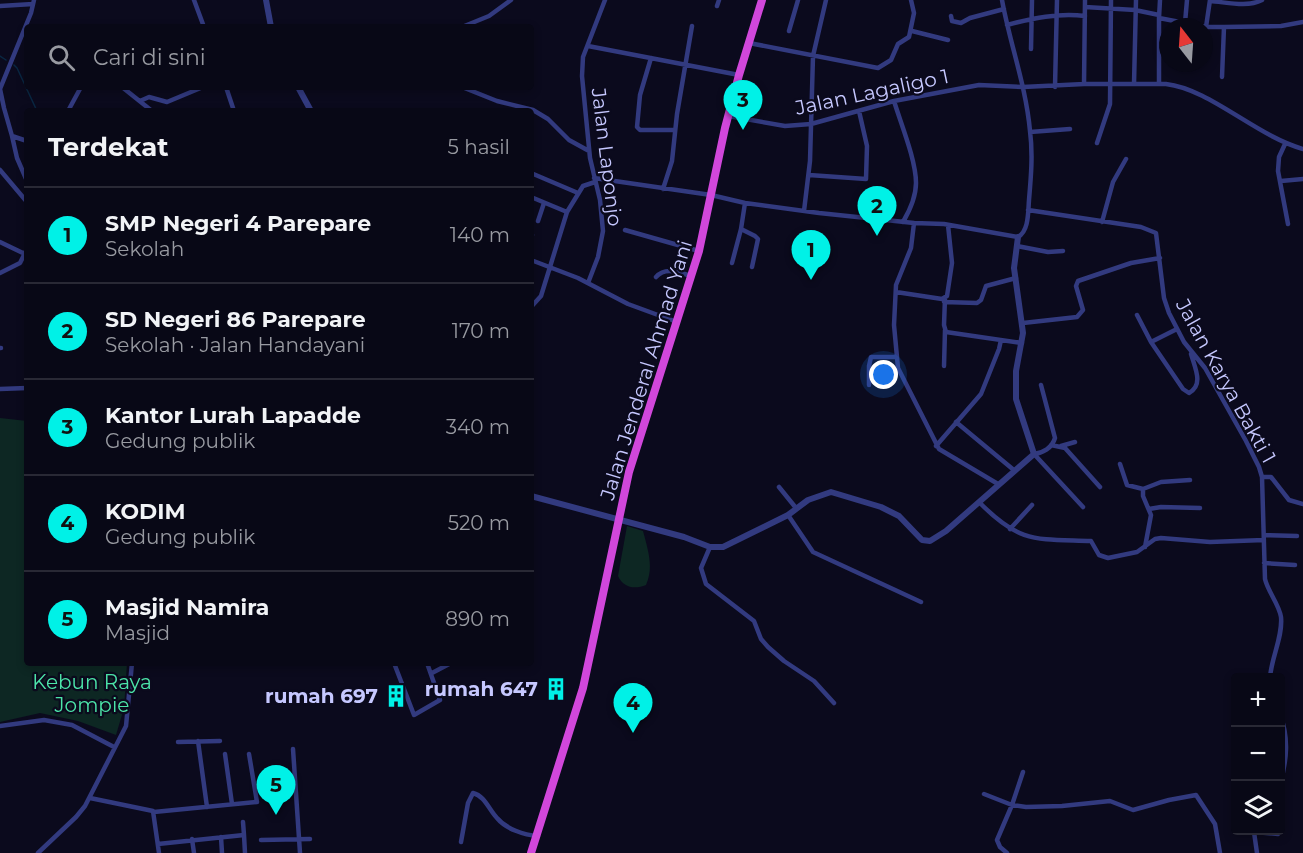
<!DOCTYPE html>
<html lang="id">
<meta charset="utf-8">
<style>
body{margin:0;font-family:Montserrat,sans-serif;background:#161623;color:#f1f3f6}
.controls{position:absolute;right:18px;bottom:18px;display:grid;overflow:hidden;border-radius:6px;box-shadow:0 3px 9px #0003}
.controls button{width:54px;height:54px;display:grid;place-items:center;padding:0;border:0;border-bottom:2px solid #292935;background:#080816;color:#f1f3f6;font:30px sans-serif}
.compass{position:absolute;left:1159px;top:18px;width:54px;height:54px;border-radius:50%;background:#080816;box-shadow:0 3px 9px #0003;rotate:343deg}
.you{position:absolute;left:884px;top:375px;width:21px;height:21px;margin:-15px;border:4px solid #fff;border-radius:50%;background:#1a73e8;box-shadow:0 0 0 9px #1a73e833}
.badge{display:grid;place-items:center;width:39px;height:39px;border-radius:50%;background:#00f1e7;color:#111;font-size:20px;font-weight:700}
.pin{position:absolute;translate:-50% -50px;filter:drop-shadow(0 2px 3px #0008)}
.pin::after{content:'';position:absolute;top:32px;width:21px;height:18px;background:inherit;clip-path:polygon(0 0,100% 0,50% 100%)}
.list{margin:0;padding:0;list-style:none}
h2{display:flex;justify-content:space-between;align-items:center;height:78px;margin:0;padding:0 24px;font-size:26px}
h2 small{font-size:20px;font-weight:400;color:#989aa1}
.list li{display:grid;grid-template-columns:39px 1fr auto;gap:18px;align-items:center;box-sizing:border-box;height:96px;padding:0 24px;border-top:2px solid #292935}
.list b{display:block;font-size:22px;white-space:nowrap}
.list p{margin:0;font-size:20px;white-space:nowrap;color:#989aa1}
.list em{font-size:20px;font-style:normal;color:#989aa1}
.icon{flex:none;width:33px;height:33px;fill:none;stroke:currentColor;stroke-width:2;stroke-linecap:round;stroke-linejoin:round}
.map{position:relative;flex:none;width:1303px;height:853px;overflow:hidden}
.search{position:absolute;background:#080816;box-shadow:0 3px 9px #0003;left:24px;top:24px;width:510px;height:66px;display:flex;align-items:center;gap:15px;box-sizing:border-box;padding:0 21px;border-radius:6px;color:#989aa1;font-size:22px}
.panel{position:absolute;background:#080816;box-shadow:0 3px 9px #0003;left:24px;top:108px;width:510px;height:558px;border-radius:6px}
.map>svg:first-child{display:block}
.green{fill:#0d2723}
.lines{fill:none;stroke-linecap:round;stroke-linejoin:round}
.stream{stroke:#092742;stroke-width:1.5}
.minor{stroke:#323a7f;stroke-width:4.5}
.tertiary{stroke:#323a7f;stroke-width:6}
.trunk{stroke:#d147db;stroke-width:8}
.labels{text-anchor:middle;stroke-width:4.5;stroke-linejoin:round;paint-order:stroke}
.street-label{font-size:20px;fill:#c6c8ff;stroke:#0b0a1d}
.park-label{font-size:20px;fill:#4ce5a9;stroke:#0b0a1d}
.poi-label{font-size:20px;font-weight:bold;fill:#c6c8ff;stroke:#0b0a1d;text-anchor:end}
</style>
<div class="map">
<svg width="1303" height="853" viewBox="0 0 1303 853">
<rect width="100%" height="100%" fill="#0b0a1d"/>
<path class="green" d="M0 418 27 421V663H127L124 708 116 735 78 721 40 713 0 722Z
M627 526 643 531C648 550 654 567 646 585 634 590 623 587 618 576Z"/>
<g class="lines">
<path class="stream" d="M0 56 6 60
M14 65 17 68 37 111"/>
<path class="minor" d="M194 0 204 27
M1160 0 1159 18 1206 27H1224L1281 26 1303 22
M1210 1C1226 2 1247 8 1262 0
M0 6 33 4
M717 6 719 0
M1085 7 1135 10 1159 15
M951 16 952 21 961 23 970 18 1004 9
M1159 18V84
M1185 23 1187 0
M1007 25C1033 18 1058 13 1085 16
M462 27 489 16 511 0
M1206 27 1210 0
M789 31 798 0
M912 31 948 40
M749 43 878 68 891 60 898 44 909 37 914 13 911 0
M588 46 739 75
M1031 49 1032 0
M651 58 640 95 637 127 640 130H675
M1222 77 1224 27
M1084 84 1085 0
M1134 84 1136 0
M122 87 152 111
M226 87 234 111
M462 87 497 101 533 110 548 119 569 140 589 151
M1055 87 1057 0
M140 101 149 97 167 102 203 87
M894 101C901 124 916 160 916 183 916 197 910 210 903 222
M68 111 81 87
M728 116 785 126 811 124 894 101 979 85 1023 87 1084 84H1166C1210 89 1256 136 1303 149
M1030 132 1070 129
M12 136 17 158 27 181
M27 141 12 136 4 108 0 89 31 13 34 0
M1097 143 1110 104 1111 0
M1285 144 1279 157 1278 171 1288 224
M0 170 27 202
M531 173 578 193
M809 175 866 179 867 146 859 111
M594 178 711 195 745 203 819 213 914 223 944 224 1018 237C1029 231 1028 212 1029 200 1031 177 1033 154 1030 131 1026 86 1010 44 1002 0
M1281 181 1303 179
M663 189 672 161 677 114 692 26
M531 197 567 212 541 296 531 307
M1028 210 1141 227 1156 233 1164 298 1169 313 1184 342 1205 368 1246 441 1259 467 1262 477H1271L1289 500 1303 504
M804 211 810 161 813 56 826 0
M567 212 583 186 595 182
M538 221 544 203
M1102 222 1113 182 1126 159
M914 223 911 248 896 285 894 325 898 368 939 449 998 484
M741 229 755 236 758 239 752 267
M625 230 699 251
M531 238 532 235
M0 242 25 254
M1017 246 1048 252 1063 251
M531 260 578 278 628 304 677 322
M732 263 741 229 745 203
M0 273 20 263 27 249
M656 277C666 266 679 273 692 276
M588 283 598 257 603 231 600 200 590 158 582 76 583 57 605 0
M896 292 942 299 947 296 952 263 948 225
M945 298 944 325 946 332 1022 343
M944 302 977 303 981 300 986 286 1016 278
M1137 315 1151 342 1177 329
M1023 323 1077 317 1083 310 1076 286 1078 281 1131 263 1160 258
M1151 342 1183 389 1189 393C1204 385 1195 368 1191 354
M0 348H1
M944 366 945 330
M869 385V366L871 357H896
M1041 385 1055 438C1052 448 1043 453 1034 454L1083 507
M0 389 27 388
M956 422 1015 471
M1051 445 1065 448 1100 487
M936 446 981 394 999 349 1001 340
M1061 446 1075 442
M1120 464 1127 485 1143 489
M1262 477 1265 579C1268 592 1279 604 1281 617 1283 637 1271 658 1270 678
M779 487 796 508
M979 502C1020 544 1036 539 1091 541L1099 555 1108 558 1137 552 1155 539 1161 538 1210 542 1264 540
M1149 509 1161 507 1200 508
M788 515 813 552 921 602
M1010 529 1032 505
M1264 535 1297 536
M710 547 701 568 706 584 754 621 761 639 768 647 784 661 814 681 834 703
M1145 547 1151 515 1143 496V489L1161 482 1190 480
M1264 563 1295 565
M394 663 414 715 440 700 427 663
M432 673 451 663
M1280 714C1289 738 1287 760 1280 784
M0 726 44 720 72 725 114 747
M198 741 207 807
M178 742 220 741
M293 749 300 853
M225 754 232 804
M984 794 1012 805 1026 807 1062 806 1110 801 1133 810 1169 800 1196 795 1215 824 1220 853
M90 798 153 811 159 853
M154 812 257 802 249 754
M243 822 244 835
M221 837 222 853
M192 839 194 853
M261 840 310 839
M461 842 468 803 473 793C485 796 489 810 497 818 506 829 524 835 538 836
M158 844 244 835 245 853
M38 853 76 817 85 806 126 726 132 663
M1007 853 1000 847 997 840 1012 805 1023 772
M1257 853 1254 832 1278 834 1280 830"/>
<path class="tertiary" d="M266 0 271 27
M298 87 311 111
M531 496 684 537 710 547H723L788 515 808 500 831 492 881 507 899 516 922 540 930 541 946 531 1034 454 1016 399V371L1023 333 1014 268 1018 237"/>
<path class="trunk" d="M531 853 583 688 629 472 699 251 725 128 739 75 762 0"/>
</g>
<defs>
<g id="building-bare" transform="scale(1.8)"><path d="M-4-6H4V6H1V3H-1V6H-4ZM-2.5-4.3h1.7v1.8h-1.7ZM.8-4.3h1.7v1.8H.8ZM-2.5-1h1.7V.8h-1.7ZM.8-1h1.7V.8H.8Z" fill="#00f1e7" stroke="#0b0a1d" stroke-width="2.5" paint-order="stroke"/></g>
</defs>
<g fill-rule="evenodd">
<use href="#building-bare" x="556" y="689"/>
<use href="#building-bare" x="396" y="696"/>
</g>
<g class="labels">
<g class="street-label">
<text transform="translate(872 92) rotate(-12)" y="7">Jalan Lagaligo 1</text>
<text transform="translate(607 157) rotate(83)" y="7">Jalan Laponjo</text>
<text transform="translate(646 370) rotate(-73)" y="7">Jalan Jenderal Ahmad Yani</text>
<text transform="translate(1226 381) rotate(61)" y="7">Jalan Karya Bakti 1</text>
</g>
<g class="park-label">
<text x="92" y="689">Kebun Raya<tspan x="92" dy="23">Jompie</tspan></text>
</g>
<g class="poi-label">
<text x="538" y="696">rumah 647</text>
<text x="378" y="703">rumah 697</text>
</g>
</g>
</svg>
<div class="controls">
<button>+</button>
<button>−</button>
<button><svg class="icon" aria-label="layers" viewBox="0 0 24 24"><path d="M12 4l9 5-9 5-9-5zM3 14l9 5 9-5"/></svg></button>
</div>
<svg class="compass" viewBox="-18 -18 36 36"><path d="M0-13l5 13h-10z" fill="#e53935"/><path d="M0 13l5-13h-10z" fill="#989aa1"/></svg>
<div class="you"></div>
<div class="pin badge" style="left:811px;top:280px">1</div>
<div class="pin badge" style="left:877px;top:236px">2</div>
<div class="pin badge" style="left:743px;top:130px">3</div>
<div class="pin badge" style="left:633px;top:733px">4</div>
<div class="pin badge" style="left:276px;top:815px">5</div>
<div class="search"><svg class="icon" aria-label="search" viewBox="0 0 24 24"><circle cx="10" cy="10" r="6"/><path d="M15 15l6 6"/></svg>Cari di sini</div>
<section class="panel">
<h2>Terdekat<small>5 hasil</small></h2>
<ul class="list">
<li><span class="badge">1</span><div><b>SMP Negeri 4 Parepare</b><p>Sekolah</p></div><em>140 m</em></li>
<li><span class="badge">2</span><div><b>SD Negeri 86 Parepare</b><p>Sekolah · Jalan Handayani</p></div><em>170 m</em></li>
<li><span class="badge">3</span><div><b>Kantor Lurah Lapadde</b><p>Gedung publik</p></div><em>340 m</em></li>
<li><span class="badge">4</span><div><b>KODIM</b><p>Gedung publik</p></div><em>520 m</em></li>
<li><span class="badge">5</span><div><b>Masjid Namira</b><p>Masjid</p></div><em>890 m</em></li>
</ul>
</section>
</div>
